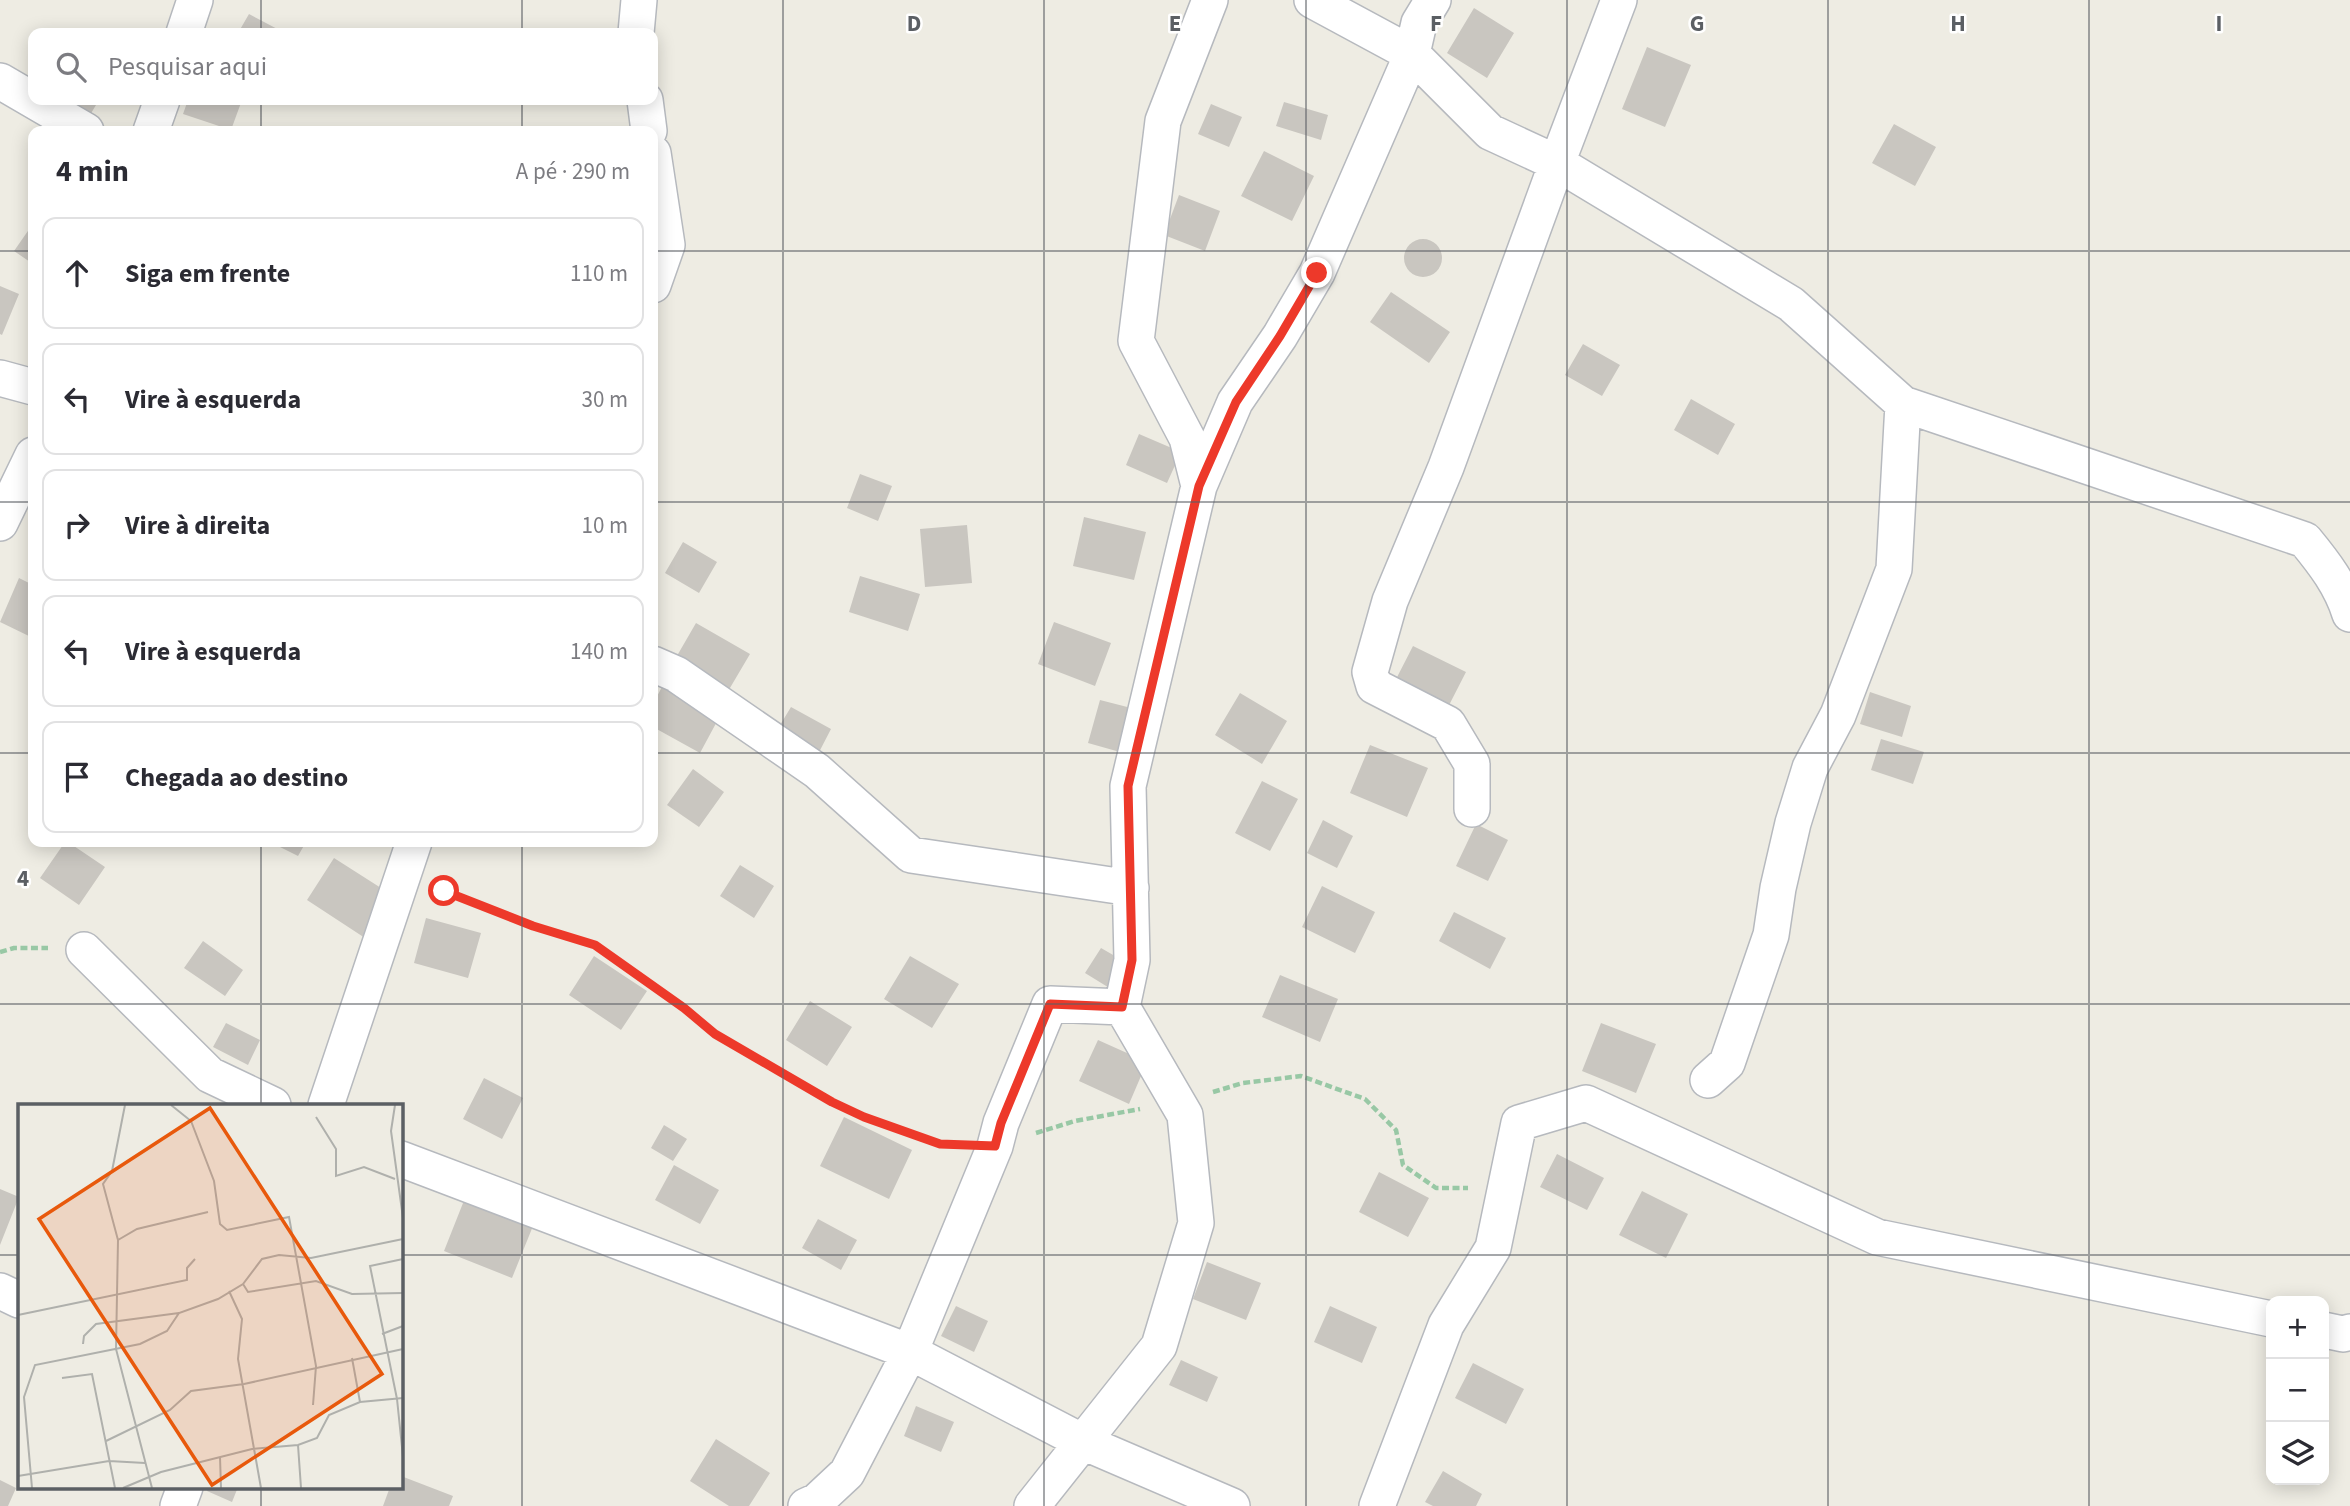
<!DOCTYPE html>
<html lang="pt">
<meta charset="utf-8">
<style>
body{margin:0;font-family:"Source Sans 3",sans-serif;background:#f7f7f7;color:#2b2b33}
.controls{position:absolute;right:21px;bottom:21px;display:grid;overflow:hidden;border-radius:14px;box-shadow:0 4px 18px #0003}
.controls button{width:63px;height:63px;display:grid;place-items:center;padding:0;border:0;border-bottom:2px solid #e1e1e2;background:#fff;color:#2b2b33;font:35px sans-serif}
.stop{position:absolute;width:21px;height:21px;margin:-16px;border:5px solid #ed392a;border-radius:50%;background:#fff}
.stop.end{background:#ed392a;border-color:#fff;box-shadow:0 2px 7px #0008}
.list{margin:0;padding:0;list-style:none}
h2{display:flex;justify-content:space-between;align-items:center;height:91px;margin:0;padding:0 28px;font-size:30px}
h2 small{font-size:23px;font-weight:400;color:#7c7c81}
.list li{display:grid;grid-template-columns:46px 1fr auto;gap:21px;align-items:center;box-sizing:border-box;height:112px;margin:0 14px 14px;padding:0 14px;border:2px solid #e1e1e2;border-radius:14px}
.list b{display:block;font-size:26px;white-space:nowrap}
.list em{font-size:23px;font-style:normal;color:#7c7c81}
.icon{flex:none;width:38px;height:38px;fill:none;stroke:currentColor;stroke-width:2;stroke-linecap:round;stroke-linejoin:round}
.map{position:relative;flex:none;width:2350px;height:1506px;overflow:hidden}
.search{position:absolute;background:#fff;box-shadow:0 4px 18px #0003;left:28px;top:28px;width:630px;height:77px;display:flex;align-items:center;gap:18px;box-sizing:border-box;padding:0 24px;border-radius:14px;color:#7c7c81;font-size:26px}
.panel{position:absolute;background:#fff;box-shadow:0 4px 18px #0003;left:28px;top:126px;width:630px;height:721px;border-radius:14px}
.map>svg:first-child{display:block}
.building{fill:#c9c6c0}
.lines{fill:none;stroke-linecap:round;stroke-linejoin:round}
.street-casing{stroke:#b6b9be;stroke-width:38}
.path{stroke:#98c8a5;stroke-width:4.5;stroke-dasharray:7 3.5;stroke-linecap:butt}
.street{stroke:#fff;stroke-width:35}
.route{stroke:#ed392a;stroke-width:9}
.grid{fill:none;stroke:#5b5f64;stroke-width:2;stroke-opacity:0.55}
.inset-road{fill:none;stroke:#afb0ac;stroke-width:2}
.view{fill:#e8590c;fill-opacity:0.15;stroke:#e8590c;stroke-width:3.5}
.inset-edge{fill:none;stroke:#5b5f64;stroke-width:3.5}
.grid-label{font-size:23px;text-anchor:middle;font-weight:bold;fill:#5b5f64;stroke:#fff;stroke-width:5;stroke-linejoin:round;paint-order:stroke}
</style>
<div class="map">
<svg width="2350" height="1506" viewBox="0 0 2350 1506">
<rect width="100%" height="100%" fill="#eeece3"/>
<path class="building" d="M1474 8 1514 33 1487 78 1447 53Z
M249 14 285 33H238Z
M1647 47 1691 65 1665 127 1622 109Z
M65 100H99L90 115Z
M188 100H242L231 130 183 114Z
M1284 102 1328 115 1321 140 1276 126Z
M1211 104 1242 117 1229 147 1198 134Z
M1894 124 1936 147 1915 186 1872 163Z
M1264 151 1314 176 1292 221 1241 196Z
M1179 195 1220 211 1205 251 1164 235Z
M30 228 33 230V264L14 251Z
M1404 258a19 19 0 1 1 38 0a19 19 0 1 1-38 0Z
M0 286 19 294 2 335 0 334Z
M1391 292 1450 332 1429 363 1370 322Z
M1583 344 1620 365 1602 396 1565 375Z
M1691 399 1735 424 1718 455 1674 430Z
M1139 434 1181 452 1167 483 1126 465Z
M860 474 892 486 878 521 847 508Z
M1084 517 1146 532 1134 580 1073 566Z
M967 525 972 583 925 587 920 529Z
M683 542 717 562 699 593 665 573Z
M860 576 920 594 908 631 849 612Z
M19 578 33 585V638L0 622Z
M1054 622 1111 643 1095 686 1038 664Z
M696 623 750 654 727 693 674 661Z
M1413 646 1466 672 1445 713 1392 687Z
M664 683 721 714 700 753 653 727V704Z
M1870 692 1911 706 1902 737 1860 724Z
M1240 693 1287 721 1262 764 1215 735Z
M1100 700 1139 710 1127 754 1088 743Z
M791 707 831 729 816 758 774 735Z
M1881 739 1924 752 1913 784 1871 770Z
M1370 745 1428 768 1407 817 1350 793Z
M693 769 724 792 699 827 667 805Z
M1262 781 1298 799 1270 851 1235 833Z
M1323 820 1353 836 1337 868 1307 853Z
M1476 824 1508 840 1488 881 1456 866Z
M65 842H68L105 867 79 905 40 878Z
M270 842H306L298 856Z
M334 858 392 895 365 938 307 900Z
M740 865 774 886 754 918 720 896Z
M1322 886 1375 912 1355 953 1302 927Z
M1454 912 1506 938 1490 969 1439 941Z
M426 918 481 933 468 978 414 963Z
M203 941 243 970 225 996 184 968Z
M1101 948 1127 963 1111 989 1085 973Z
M594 956 647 991 621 1030 569 995Z
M910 956 959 984 932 1028 884 999Z
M1280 975 1338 999 1320 1042 1262 1017Z
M810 1001 852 1027 827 1066 786 1040Z
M226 1023 260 1040 248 1065 213 1047Z
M1601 1023 1656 1044 1636 1093 1582 1071Z
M1098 1040 1147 1062 1129 1104 1079 1081Z
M484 1078 523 1098 502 1139 463 1119Z
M844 1117 912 1150 889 1199 820 1166Z
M664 1125 687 1139 673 1161 651 1148Z
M1557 1154 1604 1178 1587 1210 1540 1187Z
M674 1165 719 1190 700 1224 655 1200Z
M1379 1172 1429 1198 1408 1237 1359 1212Z
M0 1189 19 1197 0 1245Z
M1642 1191 1688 1214 1666 1258 1619 1235Z
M465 1198 533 1226 512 1278 444 1251Z
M818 1219 857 1240 841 1270 802 1248Z
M1207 1262 1261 1283 1246 1320 1193 1299Z
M956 1306 988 1321 974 1352 941 1336Z
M1330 1306 1377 1327 1362 1363 1314 1342Z
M1181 1360 1218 1377 1207 1402 1169 1385Z
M1473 1363 1524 1389 1506 1424 1455 1398Z
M916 1406 954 1422 941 1452 904 1436Z
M716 1439 770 1473 749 1506H729L690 1481Z
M1443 1471 1482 1494 1476 1506H1433L1425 1502Z
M401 1476 453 1496 449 1506H383L390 1487H401Z
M0 1480 16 1488 8 1506H0Z
M208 1487H238L232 1502 207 1491Z"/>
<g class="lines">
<g class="street-casing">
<path id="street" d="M1312 0 1412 54 1490 132 1557 163 1791 304 1903 404 2305 540C2324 563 2341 585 2350 614
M184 33 195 0
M636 33 639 0
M0 81 86 131
M645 100 649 131
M151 131 162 100
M653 153 667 245 653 285
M0 378 33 387
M1199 486 1235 402 1280 336 1317 273 1412 54 1419 23 1433 0
M0 523 33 455
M653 664 676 674 817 771 911 855 1131 888
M1472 809V764L1448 724 1374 686 1370 672 1390 601 1446 467 1557 163 1619 0
M84 950 210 1075 273 1105
M1708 1080 1727 1063 1771 935 1778 888 1793 823 1810 768 1838 715 1894 569 1903 404
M326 1105 414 842
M401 1159 910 1352 1083 1442 1232 1506
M0 1291 19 1300
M2324 1330 2343 1334 2350 1332
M178 1506 185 1487
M806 1506 817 1501 847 1473 910 1352 995 1146 1001 1123 1050 1004 1122 1007
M1032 1506 1159 1346 1196 1223 1185 1115 1122 1007 1132 960 1128 786 1199 486 1187 438 1136 341 1163 121 1210 0
M1377 1506 1446 1325 1493 1248 1519 1123 1586 1103 1877 1237 2271 1319"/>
</g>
<path class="path" d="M436 888 533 926 595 945 683 1008 714 1034 832 1102 864 1117 941 1144 956 1145
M0 952 14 948H48
M1213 1092 1243 1083 1301 1076 1365 1099 1396 1130 1403 1165 1436 1188H1468
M1036 1133 1075 1121 1140 1109"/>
<use href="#street" class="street"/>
</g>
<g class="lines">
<path class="route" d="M444 891 533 926 595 945 684 1008 715 1034 832 1102 864 1117 940 1144 995 1146 1001 1123 1050 1004 1122 1007 1132 960 1128 786 1199 486 1236 402 1280 336 1317 273"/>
</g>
<path class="grid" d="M261 0V33M522 0V33M783 0V1506M1044 0V1506M1306 0V1506M1567 0V1506M1828 0V1506M2089 0V1506M261 100V131M522 100V131M0 251H33M653 251H2350M0 502H33M653 502H2350M0 753H33M653 753H2350M261 842V1105M522 842V1506M0 1004H2350M0 1255H19M401 1255H2350M261 1487V1506"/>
<g transform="translate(18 1104)">
<rect width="385" height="385" fill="#eeece3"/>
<path class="inset-road" d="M107 1 94 67 85 80 100 136 98 245 134 384M153 1 173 17 196 77 202 120 209 126 271 113 298 262 295 301M377 1 373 27 385 114M298 13 318 45V72L346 63 377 75M100 136 119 125 190 108M385 155 352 162 379 295 385 353M225 180 230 188 298 177 334 190 385 189M211 187 224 215 220 255 243 384M0 211 169 176V164L177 155M364 230 385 222M65 240 66 232 78 220 161 209M334 254 342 298M44 274 74 270 97 384M88 337 152 306 173 287 226 280 385 245M280 341 283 384M202 353 203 384M0 372 91 357 127 359M14 384 6 293 17 261 122 240 149 227 161 209 200 195 225 180 244 155 261 151 293 154 385 135M105 384 143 368 234 345 280 341 299 334 311 311 342 298 385 294"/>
<path class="view" d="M192 4 364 270 194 381 21 115Z"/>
<rect width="385" height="385" class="inset-edge"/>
</g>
<g class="grid-label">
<text x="914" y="31">D</text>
<text x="1175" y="31">E</text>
<text x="1436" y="31">F</text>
<text x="1697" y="31">G</text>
<text x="1958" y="31">H</text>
<text x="2219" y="31">I</text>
<text x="23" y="886">4</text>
</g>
</svg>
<div class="controls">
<button>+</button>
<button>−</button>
<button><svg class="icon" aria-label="layers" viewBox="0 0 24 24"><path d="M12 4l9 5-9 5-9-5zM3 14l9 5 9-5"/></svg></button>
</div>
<div class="stop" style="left:444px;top:891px"></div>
<div class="stop end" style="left:1317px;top:273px"></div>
<div class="search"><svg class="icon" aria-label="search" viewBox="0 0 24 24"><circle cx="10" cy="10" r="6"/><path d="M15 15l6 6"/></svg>Pesquisar aqui</div>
<section class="panel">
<h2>4 min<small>A pé · 290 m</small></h2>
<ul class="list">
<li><svg class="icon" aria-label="ahead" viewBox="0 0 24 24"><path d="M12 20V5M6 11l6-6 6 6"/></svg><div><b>Siga em frente</b></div><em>110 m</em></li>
<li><svg class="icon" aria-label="left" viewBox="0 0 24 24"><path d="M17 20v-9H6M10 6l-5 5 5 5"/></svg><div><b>Vire à esquerda</b></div><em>30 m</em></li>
<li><svg class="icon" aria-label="right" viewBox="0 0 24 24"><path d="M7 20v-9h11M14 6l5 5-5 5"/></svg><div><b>Vire à direita</b></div><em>10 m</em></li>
<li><svg class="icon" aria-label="left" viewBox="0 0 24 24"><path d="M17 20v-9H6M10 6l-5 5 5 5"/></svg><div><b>Vire à esquerda</b></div><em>140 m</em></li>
<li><svg class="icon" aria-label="arrive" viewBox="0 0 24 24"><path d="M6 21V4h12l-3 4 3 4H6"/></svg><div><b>Chegada ao destino</b></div></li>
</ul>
</section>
</div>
